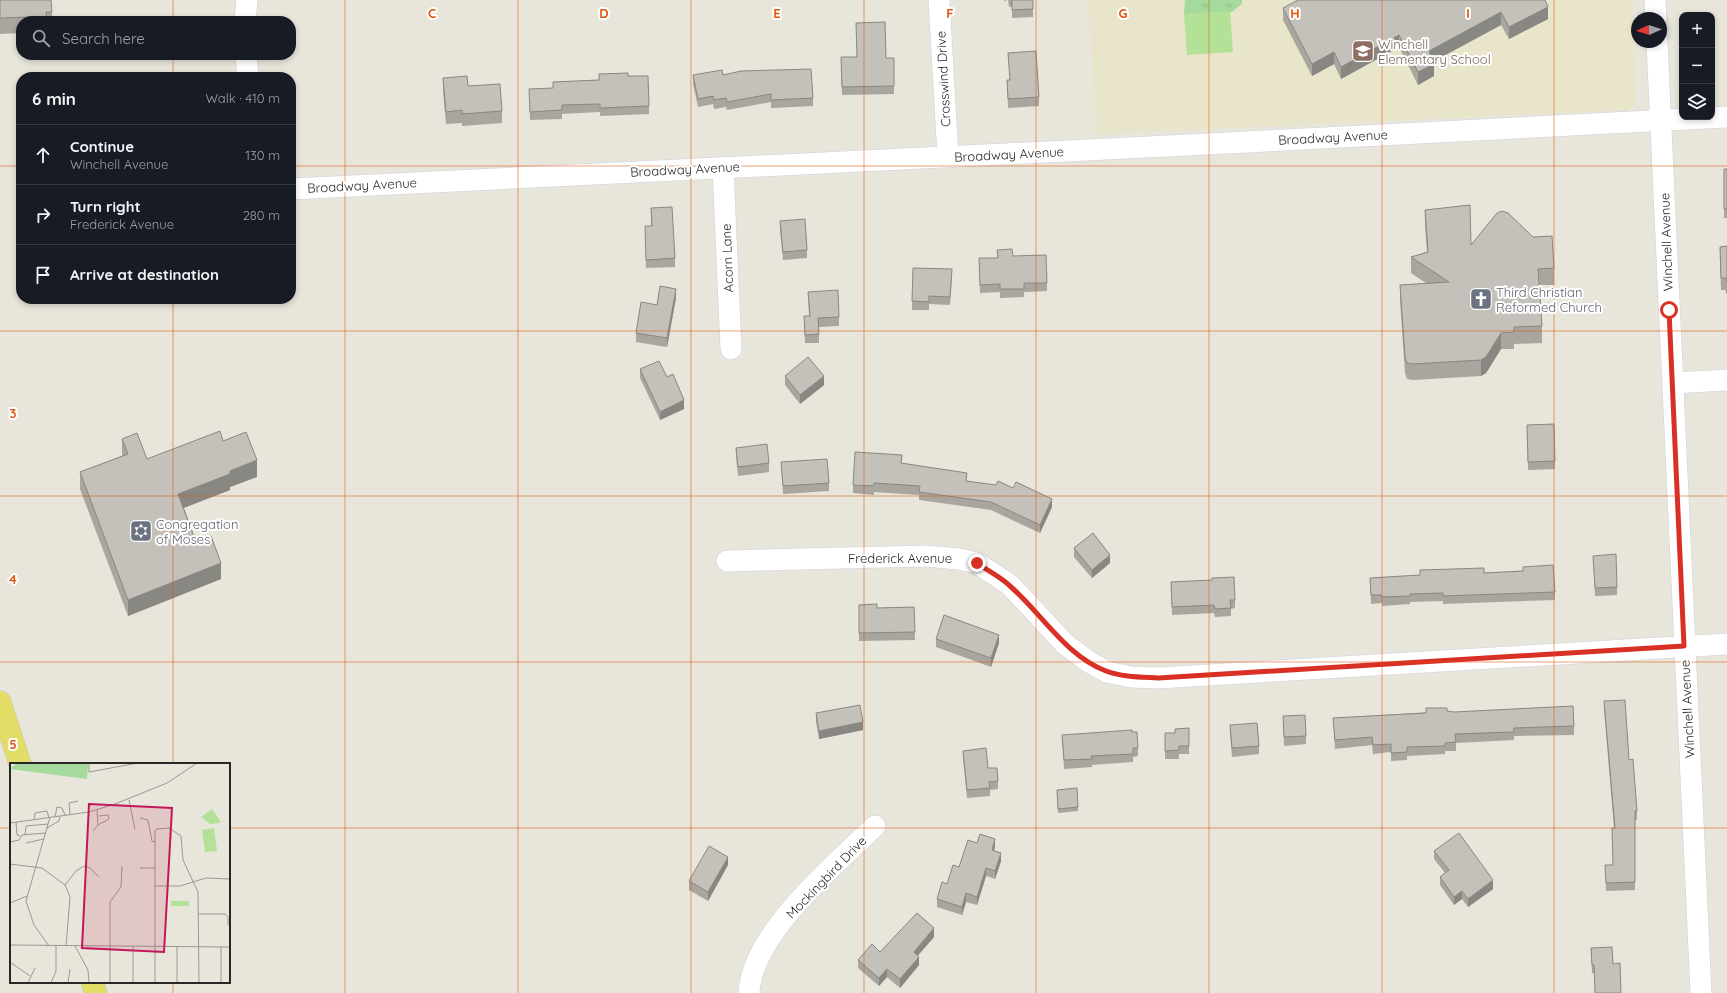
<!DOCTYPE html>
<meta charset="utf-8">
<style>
body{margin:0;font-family:Quicksand,sans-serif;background:#20242c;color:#f1f3f6}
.controls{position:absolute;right:12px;top:12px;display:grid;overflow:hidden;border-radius:8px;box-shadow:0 2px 6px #0003}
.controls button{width:36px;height:36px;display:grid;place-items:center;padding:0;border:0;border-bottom:1px solid #363941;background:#171b24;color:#f1f3f6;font:20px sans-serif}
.compass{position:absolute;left:1631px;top:12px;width:36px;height:36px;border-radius:50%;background:#171b24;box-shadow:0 2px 6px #0003;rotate:267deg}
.stop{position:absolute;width:12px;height:12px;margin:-9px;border:3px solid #d93025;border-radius:50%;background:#fff}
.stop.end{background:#d93025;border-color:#fff;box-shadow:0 1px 4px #0008}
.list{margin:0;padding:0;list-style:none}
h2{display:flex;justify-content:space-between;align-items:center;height:52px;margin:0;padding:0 16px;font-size:17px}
h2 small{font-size:13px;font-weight:400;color:#9ea1a6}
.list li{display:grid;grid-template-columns:26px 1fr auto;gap:12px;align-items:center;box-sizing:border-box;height:60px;padding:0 16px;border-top:1px solid #363941}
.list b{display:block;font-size:15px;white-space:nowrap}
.list p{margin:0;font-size:13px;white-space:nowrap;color:#9ea1a6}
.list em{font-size:13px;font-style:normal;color:#9ea1a6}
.icon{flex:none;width:22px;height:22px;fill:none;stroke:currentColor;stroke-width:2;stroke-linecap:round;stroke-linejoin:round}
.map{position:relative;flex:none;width:1727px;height:993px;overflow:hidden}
.search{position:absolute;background:#171b24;box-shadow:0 2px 6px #0003;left:16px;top:16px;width:280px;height:44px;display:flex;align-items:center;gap:10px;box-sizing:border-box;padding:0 14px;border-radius:16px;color:#9ea1a6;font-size:15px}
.panel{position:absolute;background:#171b24;box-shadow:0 2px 6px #0003;left:16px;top:72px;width:280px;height:232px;border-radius:16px}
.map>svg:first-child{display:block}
.education{fill:#e9e5ca}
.park{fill:url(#park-tufts)}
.pitch{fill:#b3e198}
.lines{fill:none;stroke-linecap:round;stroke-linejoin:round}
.street-casing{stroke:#cfcfdf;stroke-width:22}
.primary-casing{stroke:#c7c7c7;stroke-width:23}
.street{stroke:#fff;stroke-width:21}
.primary{stroke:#e1dd66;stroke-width:22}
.wall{fill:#a9a6a0}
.shaded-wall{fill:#898782}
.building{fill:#c4c1ba;stroke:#898782}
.route{stroke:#d93025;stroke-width:5}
.grid{fill:none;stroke:#de560d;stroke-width:1;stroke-opacity:0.55}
.labels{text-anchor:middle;stroke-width:4;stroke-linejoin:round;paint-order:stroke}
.education-label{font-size:13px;fill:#785e54;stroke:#fff;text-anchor:start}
.street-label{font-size:13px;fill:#272727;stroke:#fff}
.worship-label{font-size:13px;fill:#5b616d;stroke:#fff;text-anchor:start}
.inset-road{fill:none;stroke:#9b9992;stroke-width:1}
.view{fill:#c2185b;fill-opacity:0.15;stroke:#c2185b;stroke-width:2}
.inset-edge{fill:none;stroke:#272727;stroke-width:2}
.grid-label{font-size:13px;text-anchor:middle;font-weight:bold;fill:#de560d;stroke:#fff;stroke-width:4;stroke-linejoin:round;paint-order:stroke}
</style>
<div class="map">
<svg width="1727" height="993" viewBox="0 0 1727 993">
<defs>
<pattern id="park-tufts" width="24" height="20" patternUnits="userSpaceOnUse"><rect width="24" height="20" fill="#a4da9b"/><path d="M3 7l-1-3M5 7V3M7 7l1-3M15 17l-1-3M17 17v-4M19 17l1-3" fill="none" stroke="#8dbb86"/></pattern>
</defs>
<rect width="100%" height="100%" fill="#e8e5da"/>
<path class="education" d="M1089 0H1632L1636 103 1628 110 1096 134Z"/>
<path class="park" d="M1185 0H1242V4L1232 12 1184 14Z"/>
<path class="pitch" d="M1230 11 1233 52 1187 55 1184 14Z"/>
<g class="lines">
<g class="street-casing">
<path id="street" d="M939 0 948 157
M1655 0 1656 18
M245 21 247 0
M1657 42 1701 993
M246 55 248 77
M723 167 731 349
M291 189 1188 145 1727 117
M1673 383 1727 380
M727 561 926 556 959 559 977 563 1010 585 1065 644 1089 662 1107 672 1131 677 1158 678 1727 644
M749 993C752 933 834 866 875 826"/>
</g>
<g class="primary-casing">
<path id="primary" d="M0 702 20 764
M92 982 96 993"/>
</g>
<use href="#street" class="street"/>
<use href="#primary" class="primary"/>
</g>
<path class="wall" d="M0 0 52 12V21H21V33L0 34Z
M1004 0H1033V17L1012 18V7H1009L1008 0 1004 1Z
M1545 0 1548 19 1509 39 1501 25 1433 61 1434 76 1418 85 1399 47 1341 79 1334 64 1312 76 1283 20V8Z
M1008 53 1039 97V106L1008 108 1007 80H1010Z
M886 58 894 86V94L842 95 841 66Z
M693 75H723L813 98V106L771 108V102L727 110 726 107 714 109 713 104 698 107 693 84Z
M628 76 649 106V114L600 116V112L562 114V119L530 120 529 89 553 88V82L599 80Z
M443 78 468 86 502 111V123L462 126V123L446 124 443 91Z
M1724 169H1727V218H1724Z
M651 208 675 258V267L646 268 645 226H651Z
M1425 210 1471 245 1554 268V285H1539L1542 326V343L1514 344V349H1501L1486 373 1481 376 1413 380 1407 379 1405 373 1400 301V285L1426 283 1411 273V257L1427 252 1425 226Z
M780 221 807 250V258L783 260 780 230Z
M1727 246V295L1725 290H1721L1720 259V247Z
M997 250 1013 256 1047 283V291L1024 292V297L1000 298V292L980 293 979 258H997Z
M952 278 950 305 929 304V310H912V301Z
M808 292 839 317V326L819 327V343H805L804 316H809Z
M676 298 667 347 636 342V333L657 305Z
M640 369 667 377 684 409 660 420 640 378Z
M785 376 824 385 800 404 785 385Z
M1554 424 1555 469 1528 470 1527 425Z
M122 439 147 459 223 441 257 477 230 487V490L184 508 196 542 221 579 128 616 80 489V472L122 456Z
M736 448 769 463V472L738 476 736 457Z
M781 462 829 483V491L783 494Z
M902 463 967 481 1052 507 1040 533 991 510 919 500V495L874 492V495L853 493V485Z
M1074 548 1110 563 1092 578 1074 557Z
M1593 556 1617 587V595L1595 596Z
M1523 567 1555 592V600L1443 604V601L1410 602V604L1382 606V603L1371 604 1370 578 1523 571Z
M1171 582 1235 600V608L1231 609V616L1215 617 1214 613 1172 615Z
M859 605 877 608 914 607 915 640 859 641Z
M936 639 999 643 991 667 936 647Z
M1604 701 1629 760 1637 811V820H1635V890L1606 891 1605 865H1613L1614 828 1604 709Z
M1447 711 1574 726V735L1514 736V740L1456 743V751H1445V754L1407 756V760L1391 761V752L1373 754 1372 745 1335 749 1333 718Z
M816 713 863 730 819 739 816 722Z
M1283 716 1306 736V744L1284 746Z
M1230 725 1259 746V754L1232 757 1230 733Z
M1189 728V754H1179V759H1165V733H1175Z
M1132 732 1138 748V756L1133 757V762L1092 765V767L1064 769 1062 735Z
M963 751 988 768 998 781V789L990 790V796L967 798 963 759Z
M1057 790 1078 807V811L1058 813Z
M977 843 995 847 994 850 1001 861 995 879 986 876 977 905 966 902 962 915 937 907V899Z
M1434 851 1493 889 1468 907 1462 899 1454 905 1440 885V877L1445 873 1434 859Z
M728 865 708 901 689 890V881Z
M934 937 918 955 919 965 900 988 887 977 879 986 858 968V960L880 952Z
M1591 948 1613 964 1594 973H1592Z"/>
<path class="shaded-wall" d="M1548 7V19L1509 39V27Z
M1501 12V25L1429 64V51Z
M1399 35V47L1341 79V67Z
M1334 52V64L1312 76V64Z
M1434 64V76L1418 85V72Z
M676 289V298L667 347V338Z
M1501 333V349L1486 373 1481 376V360Z
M824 376V385L800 404V395Z
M684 400V409L660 420V412Z
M257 460V477L230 487V490L178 510V494L230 471Z
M1052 499V507L1040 533V525Z
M1110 555V563L1092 578V570Z
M221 563V579L128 616V600Z
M999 635V643L991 667V658Z
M863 722V730L819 739V731Z
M995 839V847L992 858V850Z
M1001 853V861L995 879V871Z
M728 857V865L708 901V892Z
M986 868V876L977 905V897Z
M1493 880V889L1468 907V899Z
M1462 891V899L1454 905V897Z
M966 893V902L962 915V907Z
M934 928V937L914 960V952Z
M919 957V965L900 988V979Z
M887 969V977L879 986V978Z"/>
<path class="building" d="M0 0H51L52 12H46L47 21H28V17L0 18Z
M1012 0H1033V9L1012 10Z
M1298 0H1545L1548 7 1509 27 1501 12 1429 51 1434 64 1418 72 1399 35 1341 67 1334 52 1312 64 1283 8Z
M885 22 886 58H894V86L842 87 841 57H857L856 23Z
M1036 51 1039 97 1008 99 1007 80H1010L1008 53Z
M811 69 813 98 771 100V94L727 102 726 98 714 100 713 96 698 99 693 75 722 70 723 75 741 71Z
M628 73V76H648L649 106 600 108V104L562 105V110L530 112 529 89 553 88V82L599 80V74Z
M467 76 468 86 500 84 502 111 462 114V110L446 112 443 78Z
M1724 169H1727V209H1724Z
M1470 205 1471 245 1497 213 1502 211 1508 213 1533 237 1552 236 1554 268 1538 269 1542 326 1514 327V332L1501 333 1486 357 1481 360 1413 364 1407 363 1405 357 1400 285 1449 282 1411 257 1428 252 1425 210Z
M672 207 675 258 646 260 645 226H652L651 208Z
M805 219 807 250 783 252 780 221Z
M1727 246V282L1725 278H1721L1720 247Z
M1012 249 1013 256 1046 255 1047 283H1024V289H1000V284L980 285 979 258H998L997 250Z
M913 268 952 269 950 297 929 296V302L912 301Z
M660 286 676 289 667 338 636 333 641 302 657 305Z
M838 290 839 317 818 318 819 334 805 335 804 316H810L808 292Z
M808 357 824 376 800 395 785 376Z
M659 361 667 377 673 374 684 400 660 412 640 369Z
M1554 424 1555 461 1528 462 1527 425Z
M220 431 223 441 246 432 257 460 230 471V474L178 494 196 542 211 536 221 563 128 600 80 472 128 454 122 439 137 433 147 459Z
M767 444 769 463 738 467 736 448Z
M855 452 902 455 901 463 967 473 966 481 996 485 998 481 1013 488 1016 482 1052 499 1040 525 991 502 919 492 920 486 874 483V486L853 485Z
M827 459 829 483 783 486 781 462Z
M1093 533 1110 555 1092 570 1074 548Z
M1616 554 1617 587 1595 588 1593 556Z
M1553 565 1555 592 1443 596V593L1410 594V596L1382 597V595H1371L1370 578 1420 575V570L1484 568V573L1523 571V567Z
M1234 577 1235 600H1230L1231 608 1215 609 1214 605 1172 607 1171 582 1212 580V578Z
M877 604V608L914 607 915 632 859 633V605Z
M944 615 999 635 991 658 936 639Z
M1625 700 1629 760 1633 759 1637 811H1635V882L1606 883 1605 865H1613L1612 828H1615L1604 701Z
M860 705 863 722 819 731 816 713Z
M1573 706 1574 726 1514 728V732L1455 734 1456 742 1445 743V746L1407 747V752L1391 753V744L1373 745 1372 737 1335 740 1333 718 1426 713V708H1447V711L1454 712Z
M1305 715 1306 736 1284 737 1283 716Z
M1257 723 1259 746 1232 748 1230 725Z
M1189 728V746H1179V750L1165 751V733H1175V729Z
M1132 730V732H1137L1138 748H1133V754L1091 756 1092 759 1064 760 1062 735Z
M986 748 988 768H997L998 781 989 782 990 788 967 790 963 751Z
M1077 788 1078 807 1058 809 1057 790Z
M1459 833 1493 880 1468 899 1462 891 1454 897 1440 877 1449 870 1434 851Z
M980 834 995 839 992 850 1001 853 995 871 986 868 977 897 966 893 962 907 937 899 942 882 947 884 953 865 959 867 968 840 977 843Z
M709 846 728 857 708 892 689 881Z
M917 913 934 928 914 952 919 957 900 979 887 969 879 978 858 960 872 944 880 952Z
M1612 947 1613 964 1620 963 1621 993H1595L1594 965H1592L1591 948Z"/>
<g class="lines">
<path class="route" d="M977 563C988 571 1001 577 1010 586 1042 614 1065 655 1106 671 1122 677 1141 677 1158 678L1684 646 1669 310"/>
</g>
<path class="grid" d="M173 0V21M345 0V993M518 0V993M691 0V993M864 0V993M1036 0V993M1209 0V993M1382 0V993M1554 0V993M173 55V77M0 166H21M291 166H1727M173 299V764M0 331H1727M0 496H1727M0 662H1727M0 828H11M229 828H1727M173 982V993"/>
<defs>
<g id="school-square" transform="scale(1.15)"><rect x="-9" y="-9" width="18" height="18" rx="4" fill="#8d6e63" stroke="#fff"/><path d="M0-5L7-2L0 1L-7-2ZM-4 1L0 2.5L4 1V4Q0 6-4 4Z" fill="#fff"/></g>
<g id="church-square" transform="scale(1.15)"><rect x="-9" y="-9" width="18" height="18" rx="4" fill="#6b7280" stroke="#fff"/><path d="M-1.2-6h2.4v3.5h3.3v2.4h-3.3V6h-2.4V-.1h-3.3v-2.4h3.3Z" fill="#fff"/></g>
<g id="synagogue-square" transform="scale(1.15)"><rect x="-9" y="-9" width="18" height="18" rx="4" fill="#6b7280" stroke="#fff"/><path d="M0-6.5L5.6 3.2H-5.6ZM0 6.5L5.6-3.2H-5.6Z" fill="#fff"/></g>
</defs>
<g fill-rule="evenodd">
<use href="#school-square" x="1363" y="51"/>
<use href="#church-square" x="1481" y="299"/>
<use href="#synagogue-square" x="141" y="531"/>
</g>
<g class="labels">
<g class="education-label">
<text x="1378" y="49">Winchell<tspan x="1378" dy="15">Elementary School</tspan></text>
</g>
<g class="street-label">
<text transform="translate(943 79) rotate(-93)" y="5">Crosswind Drive</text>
<text transform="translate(1333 137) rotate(-3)" y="5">Broadway Avenue</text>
<text transform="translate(1009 154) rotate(-3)" y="5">Broadway Avenue</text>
<text transform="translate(685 169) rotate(-3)" y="5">Broadway Avenue</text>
<text transform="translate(362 185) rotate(-3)" y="5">Broadway Avenue</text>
<text transform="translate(1666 242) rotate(-92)" y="5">Winchell Avenue</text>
<text transform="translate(727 258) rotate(-92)" y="5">Acorn Lane</text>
<text x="900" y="563">Frederick Avenue</text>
<text transform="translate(1687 709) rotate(-93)" y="5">Winchell Avenue</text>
<text transform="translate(826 877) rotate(-46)" y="5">Mockingbird Drive</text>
</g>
<g class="worship-label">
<text x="1496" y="297">Third Christian<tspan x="1496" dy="15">Reformed Church</tspan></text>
<text x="156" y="529">Congregation<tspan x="156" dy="15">of Moses</tspan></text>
</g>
</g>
<g transform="translate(10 763)">
<rect width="220" height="220" fill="#e8e5da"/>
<path d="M7 0H78L77 16 0 6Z" fill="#a4da9b"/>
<path d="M202 46 211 59 209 60 200 61 191 54ZM204 65 207 88 195 89 192 67ZM161 138H179V143H161Z" fill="#b3e198"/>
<path class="inset-road" d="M79 0V9L128 0M119 37 125 66M60 51 59 40 68 38M45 54 47 44 52 45 55 52M130 55 138 57 142 78 145 79M24 57 25 50 37 48 39 55M6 59 7 72 10 73M0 60 79 49 105 41 157 20 187 0M88 62 99 56 98 52 89 53M37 65 49 58 50 53M83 68 88 62 87 46M15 72 16 63 38 61M0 79 9 77 12 72 36 70M16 80 34 76M0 101 32 105 55 122 60 134 56 183M130 105H145M55 122 66 108 74 103 80 105 89 114M145 123H170L196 115 219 116M0 140 17 133M189 151H215L218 154V162M0 182 220 184M39 183 24 162 16 138 40 54M65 183 78 207 79 220M167 183V220M0 199 20 213M18 220 25 205M41 220 46 208V183M58 220 60 206M100 220V139L111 124 112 103M123 220V183M145 220V68L147 66 159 65 171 73 173 97 188 129 189 220M211 220V184"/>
<path class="view" d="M79 41 162 45 154 189 72 185Z"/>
<rect width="220" height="220" class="inset-edge"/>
</g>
<g class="grid-label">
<text x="432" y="18">C</text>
<text x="604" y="18">D</text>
<text x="777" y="18">E</text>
<text x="950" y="18">F</text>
<text x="1123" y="18">G</text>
<text x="1295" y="18">H</text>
<text x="1468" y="18">I</text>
<text x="13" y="418">3</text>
<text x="13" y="584">4</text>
<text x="13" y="749">5</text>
</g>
</svg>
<div class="controls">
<button>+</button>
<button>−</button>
<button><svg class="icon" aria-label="layers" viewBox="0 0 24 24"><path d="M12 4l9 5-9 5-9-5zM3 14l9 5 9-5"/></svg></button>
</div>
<svg class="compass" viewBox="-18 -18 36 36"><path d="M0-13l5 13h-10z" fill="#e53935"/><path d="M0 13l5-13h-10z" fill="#9ea1a6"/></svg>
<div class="stop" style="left:1669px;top:310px"></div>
<div class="stop end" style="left:977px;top:563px"></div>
<div class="search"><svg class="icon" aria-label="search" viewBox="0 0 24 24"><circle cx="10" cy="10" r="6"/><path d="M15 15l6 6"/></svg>Search here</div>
<section class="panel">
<h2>6 min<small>Walk · 410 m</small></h2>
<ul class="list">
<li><svg class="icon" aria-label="ahead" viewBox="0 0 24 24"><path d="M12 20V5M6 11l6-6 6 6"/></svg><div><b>Continue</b><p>Winchell Avenue</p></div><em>130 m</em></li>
<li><svg class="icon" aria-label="right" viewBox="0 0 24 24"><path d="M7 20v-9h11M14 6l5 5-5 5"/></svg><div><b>Turn right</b><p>Frederick Avenue</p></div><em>280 m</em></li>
<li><svg class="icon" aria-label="arrive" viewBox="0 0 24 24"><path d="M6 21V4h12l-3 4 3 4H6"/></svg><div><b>Arrive at destination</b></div></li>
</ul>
</section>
</div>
